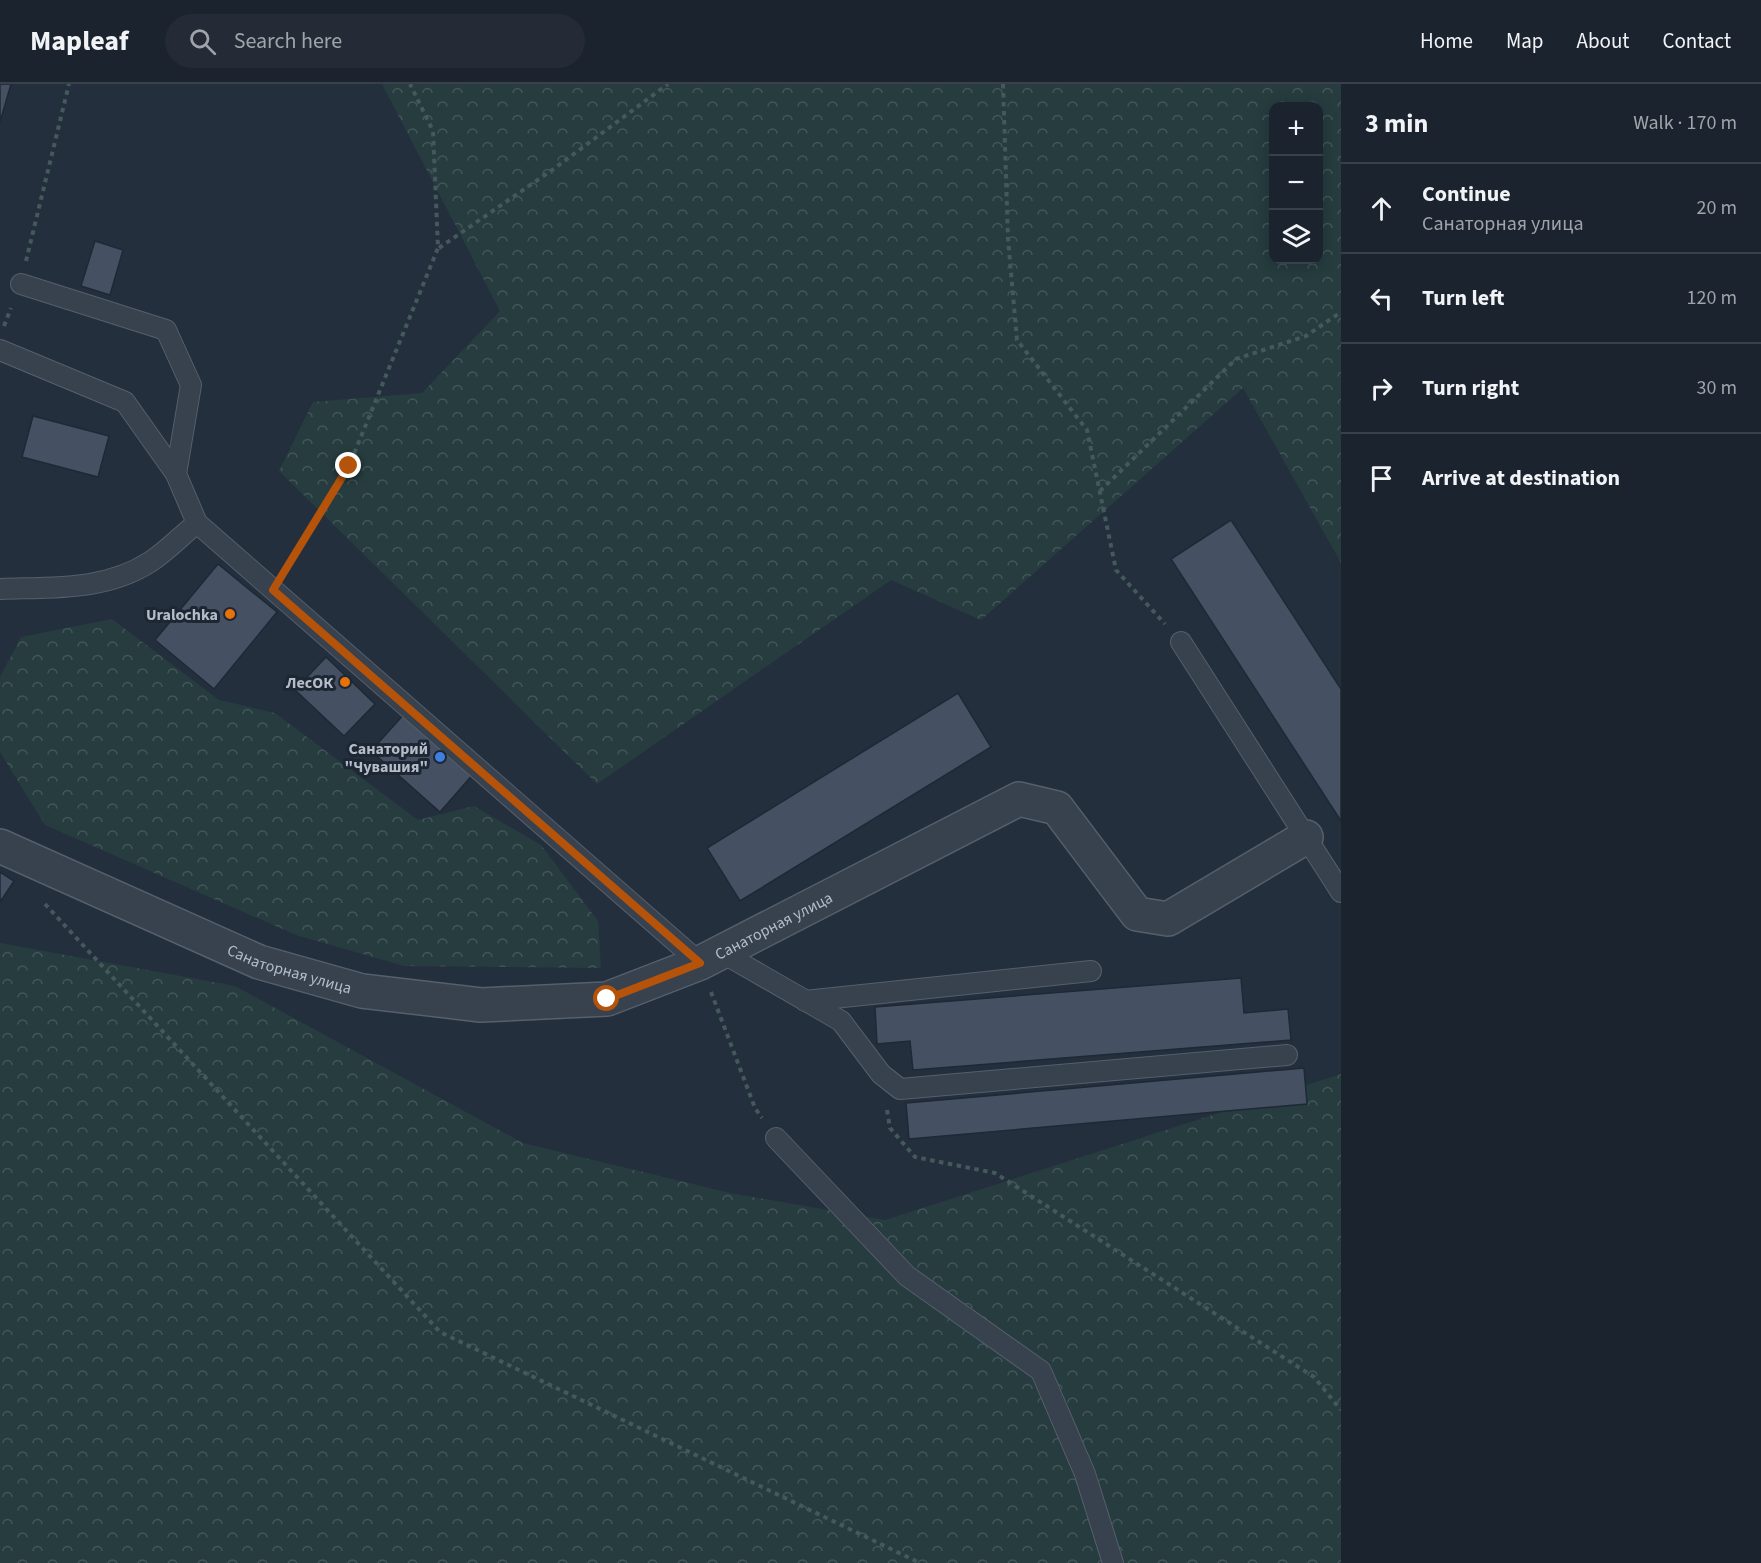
<!DOCTYPE html>
<meta charset="utf-8">
<style>
body{margin:0;font-family:"Source Sans 3",sans-serif;background:#242b36;color:#f1f3f6}
.controls{position:absolute;right:18px;top:18px;display:grid;overflow:hidden;border-radius:12px;box-shadow:0 3px 15px #0003}
.controls button{width:54px;height:54px;display:grid;place-items:center;padding:0;border:0;border-bottom:2px solid #39404a;background:#1b232e;color:#f1f3f6;font:30px sans-serif}
.stop{position:absolute;width:18px;height:18px;margin:-14px;border:4px solid #b45309;border-radius:50%;background:#fff}
.stop.end{background:#b45309;border-color:#fff;box-shadow:0 2px 6px #0008}
.list{margin:0;padding:0;list-style:none}
h2{display:flex;justify-content:space-between;align-items:center;height:78px;margin:0;padding:0 24px;font-size:26px}
h2 small{font-size:20px;font-weight:400;color:#a0a4aa}
.list li{display:grid;grid-template-columns:39px 1fr auto;gap:18px;align-items:center;box-sizing:border-box;height:90px;padding:0 24px;border-top:2px solid #39404a}
.list b{display:block;font-size:22px;white-space:nowrap}
.list p{margin:0;font-size:20px;white-space:nowrap;color:#a0a4aa}
.list em{font-size:20px;font-style:normal;color:#a0a4aa}
.icon{flex:none;width:33px;height:33px;fill:none;stroke:currentColor;stroke-width:2;stroke-linecap:round;stroke-linejoin:round}
.map{position:relative;flex:none;width:1341px;height:1479px;overflow:hidden}
header{display:flex;align-items:center;gap:36px;box-sizing:border-box;height:84px;padding:0 30px;background:#1b232e;border-bottom:2px solid #39404a}
header strong{font-size:28px}
nav{display:flex;gap:33px;margin-inline-start:auto;font-size:21px}
.search{width:420px;height:54px;background:#242b36;display:flex;align-items:center;gap:15px;box-sizing:border-box;padding:0 21px;border-radius:33px;color:#a0a4aa;font-size:22px}
main{display:flex}
aside{flex:1;background:#1b232e}
.map>svg:first-child{display:block}
.forest{fill:url(#forest-crowns);fill-rule:evenodd}
.building{fill:#455162;stroke:#1f2835;stroke-width:1.5}
.lines{fill:none;stroke-linecap:round;stroke-linejoin:round}
.lane-casing{stroke:#565f6c;stroke-width:22}
.street-casing{stroke:#565f6c;stroke-width:36}
.path{stroke:#44595c;stroke-width:4;stroke-dasharray:4.5 4.5;stroke-linecap:butt}
.lane{stroke:#38414e;stroke-width:20}
.street{stroke:#38414e;stroke-width:33}
.route{stroke:#b45309;stroke-width:8}
.food-dot{fill:#e8710a;stroke:#1d2633;stroke-width:2}
.shop-dot{fill:#3f7fe0;stroke:#1d2633;stroke-width:2}
.labels{text-anchor:middle;stroke-width:6;stroke-linejoin:round;paint-order:stroke}
.poi-label{font-size:16px;font-weight:bold;fill:#b4bcc9;stroke:#1d2633;text-anchor:end}
.street-label{font-size:16px;fill:#b4bcc9;stroke:#1d2633}
</style>
<header>
<strong>Mapleaf</strong>
<div class="search"><svg class="icon" aria-label="search" viewBox="0 0 24 24"><circle cx="10" cy="10" r="6"/><path d="M15 15l6 6"/></svg>Search here</div>
<nav><a>Home</a><a>Map</a><a>About</a><a>Contact</a></nav>
</header>
<main>
<div class="map">
<svg width="1341" height="1479" viewBox="0 0 1341 1479">
<defs>
<pattern id="forest-crowns" width="20" height="18" patternUnits="userSpaceOnUse" patternTransform="scale(1.5)"><rect width="20" height="18" fill="#263c3f"/><path d="M2 6a3 3 0 1 1 6 0M12 15a3 3 0 1 1 6 0" fill="none" stroke="#435659"/></pattern>
</defs>
<rect width="100%" height="100%" fill="#242f3e"/>
<path class="forest" d="M382 0H1341V479L1243 304 981 536 891 496 597 700 279 387 313 318 422 309 500 227ZM1318 22V176H1274V22Z
M112 535 219 616 275 629 418 736 474 722 541 761 598 837 601 884 404 882 296 851 45 741 0 668V593L21 553Z
M0 859 235 902 523 1059 730 1109 885 1136 1341 990V1479H0Z"/>
<path class="building" d="M0 0H11L0 38Z
M95 157 123 166 110 211 81 202Z
M33 332 109 352 98 393 22 373Z
M1231 436 1341 605V737L1171 475Z
M218 480 277 528 214 605 155 556Z
M326 573 375 620 344 652 295 606Z
M958 609 991 663 740 817 707 764Z
M406 628 475 688 440 728 371 667Z
M0 788 14 797 0 818Z
M1241 894 1244 929 1288 925 1291 956 913 986 910 957 877 960 875 923Z
M1304 984 1307 1020 909 1055 906 1019Z"/>
<g class="lines">
<g class="lane-casing">
<path id="lane" d="M21 200 166 246 191 301 176 390
M0 266 125 318 176 390 197 439 700 879
M0 505C52 503 105 507 150 478 167 467 182 451 197 439
M1181 558 1341 808
M721 868 841 937 881 990 900 1005 1287 971
M805 917 1091 887
M776 1054 907 1192 1041 1287 1085 1390 1113 1479"/>
</g>
<g class="street-casing">
<g id="street">
<path id="s1" d="M0 762 259 878 362 907 481 921 607 915 700 879 1019 715 1057 724 1137 830 1168 835 1306 753"/>
</g>
</g>
<path class="path" d="M1003 0 1008 155 1017 256 1087 346 1116 486 1165 540
M439 164 555 84 668 0
M26 177 69 0
M4 242 11 224
M1100 407 1236 275 1306 252 1341 228
M286 485 349 382 438 164 433 47 410 0
M45 820 440 1248 920 1479
M711 908 755 1024 762 1034
M887 1026 890 1044 915 1073 995 1089 1314 1293 1341 1326"/>
<use href="#lane" class="lane"/>
<use href="#street" class="street"/>
</g>
<g class="lines">
<path class="route" d="M349 382 273 506 700 879 607 915"/>
</g>
<g class="food-dot">
<circle cx="230" cy="530" r="6"/>
<circle cx="345" cy="598" r="6"/>
</g>
<circle class="shop-dot" cx="440" cy="673" r="6"/>
<g class="labels">
<g class="poi-label">
<text x="218" y="536">Uralochka</text>
<text x="333" y="604">ЛесОК</text>
<text x="428" y="670">Санаторий<tspan x="428" dy="18">"Чувашия"</tspan></text>
</g>
<g class="street-label">
<text dy="6" stroke="none"><textPath href="#s1" startOffset="819">Санаторная улица</textPath></text>
<text dy="6" stroke="none"><textPath href="#s1" startOffset="315">Санаторная улица</textPath></text>
</g>
</g>
</svg>
<div class="controls">
<button>+</button>
<button>−</button>
<button><svg class="icon" aria-label="layers" viewBox="0 0 24 24"><path d="M12 4l9 5-9 5-9-5zM3 14l9 5 9-5"/></svg></button>
</div>
<div class="stop" style="left:607px;top:915px"></div>
<div class="stop end" style="left:349px;top:382px"></div>
</div>
<aside>
<h2>3 min<small>Walk · 170 m</small></h2>
<ul class="list">
<li><svg class="icon" aria-label="ahead" viewBox="0 0 24 24"><path d="M12 20V5M6 11l6-6 6 6"/></svg><div><b>Continue</b><p>Санаторная улица</p></div><em>20 m</em></li>
<li><svg class="icon" aria-label="left" viewBox="0 0 24 24"><path d="M17 20v-9H6M10 6l-5 5 5 5"/></svg><div><b>Turn left</b></div><em>120 m</em></li>
<li><svg class="icon" aria-label="right" viewBox="0 0 24 24"><path d="M7 20v-9h11M14 6l5 5-5 5"/></svg><div><b>Turn right</b></div><em>30 m</em></li>
<li><svg class="icon" aria-label="arrive" viewBox="0 0 24 24"><path d="M6 21V4h12l-3 4 3 4H6"/></svg><div><b>Arrive at destination</b></div></li>
</ul>
</aside>
</main>
